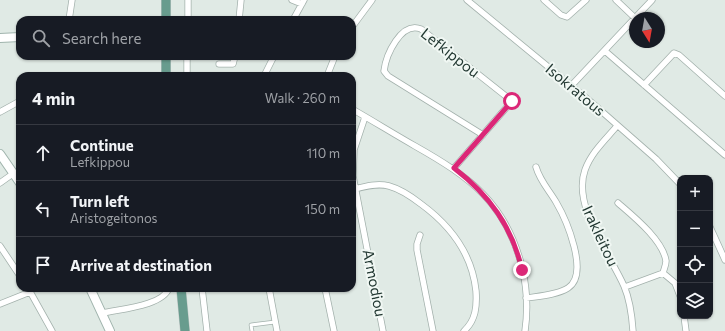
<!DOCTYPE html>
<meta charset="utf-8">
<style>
body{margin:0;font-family:Commissioner,sans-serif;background:#20242c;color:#f1f3f6}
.controls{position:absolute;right:12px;bottom:12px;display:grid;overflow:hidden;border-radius:8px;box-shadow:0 1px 3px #0004}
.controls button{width:36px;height:36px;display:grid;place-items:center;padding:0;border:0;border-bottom:1px solid #363941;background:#171b24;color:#f1f3f6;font:20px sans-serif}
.compass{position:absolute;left:629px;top:12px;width:36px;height:36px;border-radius:50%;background:#171b24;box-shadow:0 1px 3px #0004;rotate:169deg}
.stop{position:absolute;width:12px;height:12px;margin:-9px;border:3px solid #db2777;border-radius:50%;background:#fff}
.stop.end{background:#db2777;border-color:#fff;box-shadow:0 1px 4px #0008}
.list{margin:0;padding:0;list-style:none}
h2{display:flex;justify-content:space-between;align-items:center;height:52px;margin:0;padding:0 16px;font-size:17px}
h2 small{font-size:13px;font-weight:400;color:#9ea1a6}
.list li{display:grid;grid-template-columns:26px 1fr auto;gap:12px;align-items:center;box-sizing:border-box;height:56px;padding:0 16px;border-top:1px solid #363941}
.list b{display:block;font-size:15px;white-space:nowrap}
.list p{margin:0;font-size:13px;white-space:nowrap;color:#9ea1a6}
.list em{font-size:13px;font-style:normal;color:#9ea1a6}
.icon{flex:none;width:22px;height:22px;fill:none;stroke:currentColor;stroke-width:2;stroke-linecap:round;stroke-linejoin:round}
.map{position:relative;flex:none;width:725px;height:331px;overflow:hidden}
.search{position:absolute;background:#171b24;box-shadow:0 1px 3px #0004;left:16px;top:16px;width:340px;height:44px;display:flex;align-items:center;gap:10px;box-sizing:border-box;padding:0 14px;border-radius:12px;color:#9ea1a6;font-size:15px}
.panel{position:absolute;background:#171b24;box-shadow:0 1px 3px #0004;left:16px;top:72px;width:340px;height:220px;border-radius:12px}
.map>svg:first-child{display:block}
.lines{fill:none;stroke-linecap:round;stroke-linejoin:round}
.lane-casing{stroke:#a3b1ac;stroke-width:4.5}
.street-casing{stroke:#a3b1ac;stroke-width:7}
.secondary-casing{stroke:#a0b4ad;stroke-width:10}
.primary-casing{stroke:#c1c7c6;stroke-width:10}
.lane{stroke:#fff;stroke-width:3}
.street{stroke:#fff;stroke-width:5.5}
.secondary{stroke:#fff;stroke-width:8}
.primary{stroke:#689c8e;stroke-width:9}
.route{stroke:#db2777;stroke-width:5}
.labels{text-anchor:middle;stroke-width:4;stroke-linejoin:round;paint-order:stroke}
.street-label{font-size:15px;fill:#223832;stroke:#f0f7f3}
</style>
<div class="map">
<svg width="725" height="331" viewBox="0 0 725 331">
<rect width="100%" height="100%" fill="#e0eae5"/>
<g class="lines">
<g class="lane-casing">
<path id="lane" d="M252 331 251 325 275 322"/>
</g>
<g class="street-casing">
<path id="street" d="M292 0 302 4
M467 0 591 102 656 159 680 184
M544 0 561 15 567 17 586 0
M616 0 635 18
M635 18 652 0
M69 20 72 0
M188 20V0
M239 20 241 0
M293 20 304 0
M352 27 372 0
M605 51 725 155
M219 64H233L235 56
M187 76V56
M264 76 274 56
M327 76 335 56
M644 85 674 53 679 55 725 96
M571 86 635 18
M352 109C373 121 394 134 415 146 470 177 506 203 522 267 527 288 528 310 525 331
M0 112 20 101
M365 117 354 150 353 176 383 331
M617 126C605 140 591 153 585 170 572 206 610 254 624 286 630 300 632 316 633 331
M454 168 512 101 421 29C401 21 386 55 384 71L388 76 483 135
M0 183 14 173
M355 189C366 186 378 183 389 186 400 189 412 197 421 204 451 226 472 253 476 291 477 306 476 320 464 331
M618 203C633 216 663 240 666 261 666 265 664 269 663 273L625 287
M710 227 725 260
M420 235 417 244V250L433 331
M0 246 20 276
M663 273 675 283 680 296
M28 288 52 331
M202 288 207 331
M269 288 277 331
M325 288 334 331
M526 298C539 296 557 295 568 288 590 274 566 219 556 202 549 190 540 181 536 167
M0 304 30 292
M103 313C120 309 163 306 169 288
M684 316 686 331"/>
</g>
<g class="secondary-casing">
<path id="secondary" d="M0 38 20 37
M0 154 20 183
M90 288 110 331"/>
</g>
<g class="primary-casing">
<path id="primary" d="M166 20V0
M166 56V76
M181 288 185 331"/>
</g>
<use href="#lane" class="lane"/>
<use href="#street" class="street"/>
<use href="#secondary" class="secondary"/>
<use href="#primary" class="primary"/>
</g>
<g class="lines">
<path class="route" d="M512 101 454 168C489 195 512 226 522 270"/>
</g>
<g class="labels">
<g class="street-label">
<text transform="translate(450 53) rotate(38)" y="5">Lefkippou</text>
<text transform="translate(575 90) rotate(40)" y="5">Isokratous</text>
<text transform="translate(600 236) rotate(65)" y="5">Irakleitou</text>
<text transform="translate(374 283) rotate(79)" y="5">Armodiou</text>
</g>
</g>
</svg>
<div class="controls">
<button>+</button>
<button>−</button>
<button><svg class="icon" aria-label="locate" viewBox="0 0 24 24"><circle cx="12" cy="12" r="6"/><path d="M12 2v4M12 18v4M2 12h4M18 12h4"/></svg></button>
<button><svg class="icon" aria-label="layers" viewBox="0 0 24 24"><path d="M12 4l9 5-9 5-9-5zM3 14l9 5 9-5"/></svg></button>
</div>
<svg class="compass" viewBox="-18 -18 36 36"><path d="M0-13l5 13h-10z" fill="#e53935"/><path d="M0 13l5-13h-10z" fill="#9ea1a6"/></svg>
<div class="stop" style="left:512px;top:101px"></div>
<div class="stop end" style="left:522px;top:270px"></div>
<div class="search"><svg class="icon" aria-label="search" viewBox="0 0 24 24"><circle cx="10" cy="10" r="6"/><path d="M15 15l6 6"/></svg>Search here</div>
<section class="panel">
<h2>4 min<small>Walk · 260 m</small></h2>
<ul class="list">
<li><svg class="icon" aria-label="ahead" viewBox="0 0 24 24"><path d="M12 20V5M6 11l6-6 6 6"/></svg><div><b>Continue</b><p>Lefkippou</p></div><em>110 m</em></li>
<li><svg class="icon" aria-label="left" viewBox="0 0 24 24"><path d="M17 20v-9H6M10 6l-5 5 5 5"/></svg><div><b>Turn left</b><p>Aristogeitonos</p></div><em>150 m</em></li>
<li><svg class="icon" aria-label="arrive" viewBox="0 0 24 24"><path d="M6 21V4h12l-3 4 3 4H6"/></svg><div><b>Arrive at destination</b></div></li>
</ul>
</section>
</div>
